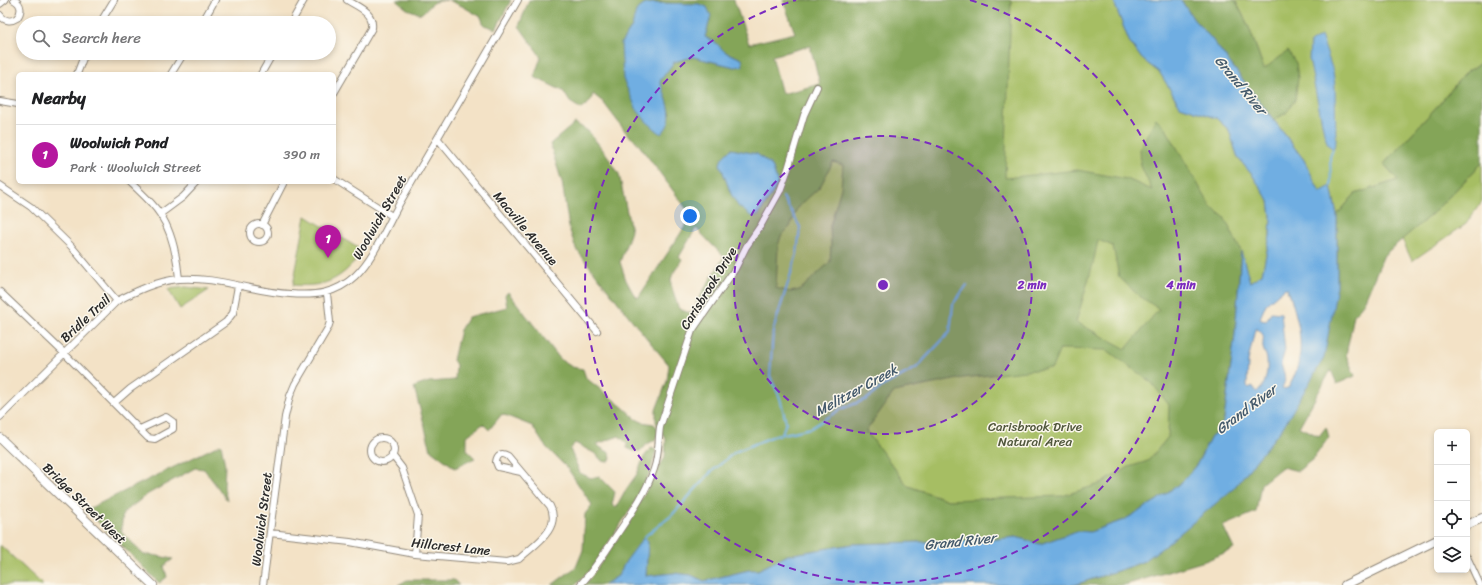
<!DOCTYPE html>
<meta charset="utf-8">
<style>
body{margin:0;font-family:Sriracha,sans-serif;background:#f6f6f6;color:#202124}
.controls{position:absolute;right:12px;bottom:12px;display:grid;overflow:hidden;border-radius:6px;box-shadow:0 2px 6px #0003}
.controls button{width:36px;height:36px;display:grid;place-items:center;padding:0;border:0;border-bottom:1px solid #e0e0e0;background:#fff;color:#202124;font:20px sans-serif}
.you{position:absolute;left:690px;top:216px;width:14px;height:14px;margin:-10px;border:3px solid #fff;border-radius:50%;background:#1a73e8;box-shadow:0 0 0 6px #1a73e833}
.badge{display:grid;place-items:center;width:26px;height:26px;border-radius:50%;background:#b5179e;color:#fff;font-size:13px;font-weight:700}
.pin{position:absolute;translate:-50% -33px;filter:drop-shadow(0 1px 2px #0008)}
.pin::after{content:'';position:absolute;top:21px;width:14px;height:12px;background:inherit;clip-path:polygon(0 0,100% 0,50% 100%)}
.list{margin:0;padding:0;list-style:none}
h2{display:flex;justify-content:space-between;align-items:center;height:52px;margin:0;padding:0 16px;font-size:17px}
h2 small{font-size:13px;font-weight:400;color:#757577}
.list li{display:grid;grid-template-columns:26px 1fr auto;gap:12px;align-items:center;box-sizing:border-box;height:60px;padding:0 16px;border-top:1px solid #e0e0e0}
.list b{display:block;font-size:15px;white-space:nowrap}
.list p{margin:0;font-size:13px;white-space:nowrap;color:#757577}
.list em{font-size:13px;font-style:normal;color:#757577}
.icon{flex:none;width:22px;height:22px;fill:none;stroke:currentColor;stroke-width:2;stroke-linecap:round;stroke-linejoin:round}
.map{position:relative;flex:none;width:1482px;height:585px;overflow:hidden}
.search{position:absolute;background:#fff;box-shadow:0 2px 6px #0003;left:16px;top:16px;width:320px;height:44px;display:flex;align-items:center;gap:10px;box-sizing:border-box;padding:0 14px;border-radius:22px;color:#757577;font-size:15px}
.panel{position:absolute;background:#fff;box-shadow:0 2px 6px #0003;left:16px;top:72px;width:320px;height:112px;border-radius:6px}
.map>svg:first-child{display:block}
.green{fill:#a6be63;stroke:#687447}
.forest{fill:#84a559;stroke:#586842;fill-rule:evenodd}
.water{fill:#6faee2;stroke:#4d6c86;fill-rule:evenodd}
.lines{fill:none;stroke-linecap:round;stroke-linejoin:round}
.stream{stroke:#6faee2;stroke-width:2}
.minor-casing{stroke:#8f8678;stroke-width:8}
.major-casing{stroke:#8f8678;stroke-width:10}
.minor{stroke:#fff;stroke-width:6}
.major{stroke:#fff;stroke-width:8}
.ring{fill:none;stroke:#7b2cbf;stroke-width:2;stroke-dasharray:7 5}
.labels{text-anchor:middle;stroke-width:3;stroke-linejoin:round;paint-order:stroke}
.street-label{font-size:13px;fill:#2b2b2b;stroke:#fbf7ec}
.park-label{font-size:13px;fill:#50573c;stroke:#fbf7ec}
.water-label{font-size:14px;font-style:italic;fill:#43596b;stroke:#fbf7ec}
.centre{fill:#7b2cbf;stroke:#fbf7ec;stroke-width:2}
.ring-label{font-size:12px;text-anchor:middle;font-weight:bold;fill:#7b2cbf;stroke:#fbf7ec;stroke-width:3;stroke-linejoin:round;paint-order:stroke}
</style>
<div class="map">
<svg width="1482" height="585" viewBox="0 0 1482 585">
<rect width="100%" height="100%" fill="#fbf7ec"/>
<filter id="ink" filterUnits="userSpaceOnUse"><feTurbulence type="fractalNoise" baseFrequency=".025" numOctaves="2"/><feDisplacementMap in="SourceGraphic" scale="8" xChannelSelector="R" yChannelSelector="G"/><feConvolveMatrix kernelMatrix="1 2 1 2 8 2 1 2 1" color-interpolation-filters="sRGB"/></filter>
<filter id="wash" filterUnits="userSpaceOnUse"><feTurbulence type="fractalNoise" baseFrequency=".012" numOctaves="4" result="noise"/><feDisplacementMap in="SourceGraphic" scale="16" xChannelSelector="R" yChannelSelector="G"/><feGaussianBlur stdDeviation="0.9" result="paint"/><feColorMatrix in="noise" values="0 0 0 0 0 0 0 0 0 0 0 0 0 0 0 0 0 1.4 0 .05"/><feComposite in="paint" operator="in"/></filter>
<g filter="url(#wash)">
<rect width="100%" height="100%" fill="#f3e2c6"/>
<path class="green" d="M1011 0H1113L1129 41 1142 59 1160 73 1180 106 1216 118 1229 130 1238 158 1253 176 1269 201 1271 216 1270 236 1262 274 1250 282 1241 253 1211 437 1197 464 1156 501 948 500 908 486 866 431 876 416 744 272 821 89 1009 40Z
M1235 0H1482V62L1464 74 1440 103 1384 164 1398 180 1355 194 1337 215 1331 186 1320 193 1304 160 1274 120 1286 113 1264 69 1248 25Z
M1482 163V201L1466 224 1412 261 1402 239 1433 213Z
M306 216 363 251C343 278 328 288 293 285Z
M186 287 209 290 180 309 168 289Z
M0 545 43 585H0Z"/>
<path class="forest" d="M396 0H447L434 2 421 14 407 9Z
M448 0H511L496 29 484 25 481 17 462 6Z
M529 0H734L749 44 795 33 783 0H1011L1005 178 1077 170 1127 179 1152 190 1141 166 1140 148 1156 118 1165 127 1211 207 1224 217 1241 251 1235 334 1224 420 1217 433 1211 437 1197 464 1183 481 1156 501 1124 520 1090 532 1077 531 1040 544 1016 537 990 540 853 544 788 555 758 570H749L704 581 691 575 674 573 646 576 648 541 626 561 618 576 604 585H583L591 577 627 525 665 457 666 439 656 422V410L667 381 669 365 635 324 576 249 569 228 562 182 550 144 575 123 588 131 607 155 619 174 631 231 620 262 626 280 633 293 638 298 692 216 636 141 628 135 603 102 593 94 590 102 581 109 570 102 563 91 534 77 541 57 519 26ZM653 3 699 4 705 37 715 42 725 52 742 59 735 67 693 57 674 62 660 81 671 114 621 43 632 27ZM810 46 820 84 782 94 772 56ZM731 149 757 154 772 166 778 184 758 216 731 194 720 164ZM833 162 843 165 841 188 830 226 831 244 830 262 800 290 790 292 776 288 778 246 781 236 790 227 797 208 820 187ZM696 228 724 257 696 303 697 308 709 311 704 317C700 316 683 311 680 309 676 306 677 302 675 297 673 290 669 285 672 276 674 271 679 265 682 260L679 257ZM1098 240 1113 246 1119 277 1138 295 1159 309 1126 349 1076 322 1093 264ZM1060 349 1107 350 1152 383 1169 405 1168 437 1148 461 1129 467 1100 484 1062 496 948 500 908 486 866 431 894 392 963 378 1052 368Z
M1181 0H1235L1248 25 1264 69 1288 51 1296 63 1298 78 1295 100 1286 113 1274 120 1211 38 1194 20Z
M1482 62V163L1433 213 1384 255 1363 304 1354 315 1346 355 1355 376 1337 384 1331 370 1299 427 1319 436 1326 427 1329 437 1313 459 1298 471 1282 467 1261 484 1256 512 1223 526 1234 549 1205 561 1124 585H1074L1129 567 1144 561 1233 489 1283 427 1337 286V215L1355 194 1398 180 1384 164 1440 103 1464 74Z
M508 292 561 360 572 367 583 369 586 378 624 408 636 419 642 422 654 424 657 427 658 433 655 440 647 444 641 451H634L627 448V443L619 436 597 444 601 448 610 453 611 459 607 462 602 461 596 454 575 443 570 449 580 473 591 478 599 476 615 492 612 505 616 508 627 488 637 474 644 457 651 448 656 450 650 472 634 504 591 569 576 585H552L576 567 583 550 585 514 592 505 568 469 545 446 532 426 502 414 489 430 483 424 467 436V450L475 458 455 468 431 450 414 387 429 382 455 380 456 365 453 360 460 330 468 317 507 307 505 295Z
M221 444 225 465 224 488 227 500 204 469 195 468 148 494 123 513 121 531 144 555H153L173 559 164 566 167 577 159 583 86 510Z
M407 580H454L459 585H398Z"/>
<path class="water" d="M1113 0H1181L1194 20 1211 38 1304 160 1320 192 1331 186 1337 215V286L1324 358 1283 427 1233 489 1166 545 1144 561 1129 567 1074 585H604L618 576 626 561 644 537 648 541 646 576 674 573 691 575 704 581 749 570H758L788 555 853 544 990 540 1016 537 1040 544 1077 531 1090 532 1124 520 1156 501 1183 481 1197 464 1211 437 1217 433 1224 420 1235 334 1241 251 1250 282 1262 274 1270 236 1271 216 1269 201 1253 176 1238 158 1229 130 1216 118 1180 106 1160 73 1142 59 1129 41ZM1285 288 1288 289 1287 292H1289C1300 326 1308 356 1288 388L1282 389 1285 380 1284 373 1281 364 1285 350 1281 313 1271 312 1266 321 1261 320 1260 318 1266 304ZM1255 329H1257C1267 336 1262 339 1263 348 1264 352 1267 356 1267 360 1268 370 1266 387 1257 392L1252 386 1249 388 1247 386 1248 361Z
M653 3 699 4 707 7 711 16 705 37 715 42 725 52 742 59 743 66 735 67 693 57 674 62 660 81C666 99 678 118 661 134L646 121 637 110 623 79 621 43 632 27 636 11 645 4Z
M1321 36 1333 71 1335 86 1336 142 1333 149 1328 145 1324 133 1309 59 1310 43Z
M731 149 757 154 772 166 778 184 758 216H751L738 206 731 194 720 164 722 158Z"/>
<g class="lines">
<path class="stream" d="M1331 186 1330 157 1333 149
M782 434 786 422 780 398 770 376 773 331 797 254 800 227 783 197
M644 537 671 516 711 472 735 452 774 436 811 428 841 409 867 399 883 386 916 368 950 332 953 304 967 285"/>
</g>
</g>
<g filter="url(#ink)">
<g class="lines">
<g class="minor-casing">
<path id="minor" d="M0 4 5 0
M0 15C4 21 11 22 17 18 22 12 22 4 14 0
M100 23 114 0
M202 23 215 0
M291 23 304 0
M77 74 85 53
M171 74 184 53
M261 74 273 53
M334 93 372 28C374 12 358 7 347 0
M0 101 18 104
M438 139 597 331
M334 179 392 216
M130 182C140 192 152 202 160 214 173 233 177 257 179 279
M0 186 31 207 71 246 117 301
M160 214 183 197 197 182
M250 233a9 9 0 1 1 18 0a9 9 0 1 1-18 0Z
M262 225 284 182
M0 292 64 353 148 438 155 439 173 429V422L166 417 140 429
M114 403 130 389 226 322 233 313 238 286
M0 417 117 301C136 291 157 281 179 279 216 276 253 292 290 294 315 296 336 294 355 276 375 257 388 223 402 199 441 133 479 66 518 0
M370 450a12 12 0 1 1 24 0a12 12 0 1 1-24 0Z
M392 455 402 468 418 515 415 554
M270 533 350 542 415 554 507 562 519 559C534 545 562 529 550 506L508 456C502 452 497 454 496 462L498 467 521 472
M1467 557 1480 585
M263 585 285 417 290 396 295 384 328 328 330 322 327 293
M580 585C594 570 605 553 616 536 630 515 646 493 654 469 659 455 658 442 660 427L692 331 735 269 746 247 761 225 780 191 788 169 804 115 817 87"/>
</g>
<g class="major-casing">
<path id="major" d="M0 438 153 585
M1467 525 1482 518
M1345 585 1437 540"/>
</g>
<use href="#minor" class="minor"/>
<use href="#major" class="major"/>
</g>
</g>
<circle cx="883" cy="285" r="149" fill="#7b2cbf" fill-opacity=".12"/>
<g class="ring">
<circle cx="883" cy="285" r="149"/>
<path d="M970 0A298 298 0 1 1 796 0"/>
</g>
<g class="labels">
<g class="street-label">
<text transform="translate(379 217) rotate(-60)" y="5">Woolwich Street</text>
<text transform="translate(526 228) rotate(50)" y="5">Macville Avenue</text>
<text transform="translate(708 288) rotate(-58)" y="5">Carisbrook Drive</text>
<text transform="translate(85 318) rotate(-43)" y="5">Bridle Trail</text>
<text transform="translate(85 503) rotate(44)" y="5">Bridge Street West</text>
<text transform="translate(261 519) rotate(-83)" y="5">Woolwich Street</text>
<text transform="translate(451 546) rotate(6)" y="5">Hillcrest Lane</text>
</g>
<g class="park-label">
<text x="1035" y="431">Carisbrook Drive<tspan x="1035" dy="15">Natural Area</tspan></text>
</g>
<g class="water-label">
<text transform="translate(1241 85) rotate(50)" y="5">Grand River</text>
<text transform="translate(856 390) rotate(-29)" y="5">Melitzer Creek</text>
<text transform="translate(1246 409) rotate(-37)" y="5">Grand River</text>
<text transform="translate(960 541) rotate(-6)" y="5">Grand River</text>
</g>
</g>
<circle cx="883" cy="285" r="6" class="centre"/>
<g class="ring-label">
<text x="1032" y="289">2 min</text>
<text x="1181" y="289">4 min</text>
</g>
</svg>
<div class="controls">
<button>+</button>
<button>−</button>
<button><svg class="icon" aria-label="locate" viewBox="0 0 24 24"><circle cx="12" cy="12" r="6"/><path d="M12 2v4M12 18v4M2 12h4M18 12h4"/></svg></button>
<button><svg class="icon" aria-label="layers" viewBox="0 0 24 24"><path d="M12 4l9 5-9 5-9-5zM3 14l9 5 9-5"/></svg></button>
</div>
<div class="you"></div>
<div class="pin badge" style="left:328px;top:258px">1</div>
<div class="search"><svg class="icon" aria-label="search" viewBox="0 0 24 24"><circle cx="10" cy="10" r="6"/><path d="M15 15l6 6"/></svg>Search here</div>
<section class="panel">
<h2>Nearby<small></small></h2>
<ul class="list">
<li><span class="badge">1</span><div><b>Woolwich Pond</b><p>Park · Woolwich Street</p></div><em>390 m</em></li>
</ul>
</section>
</div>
